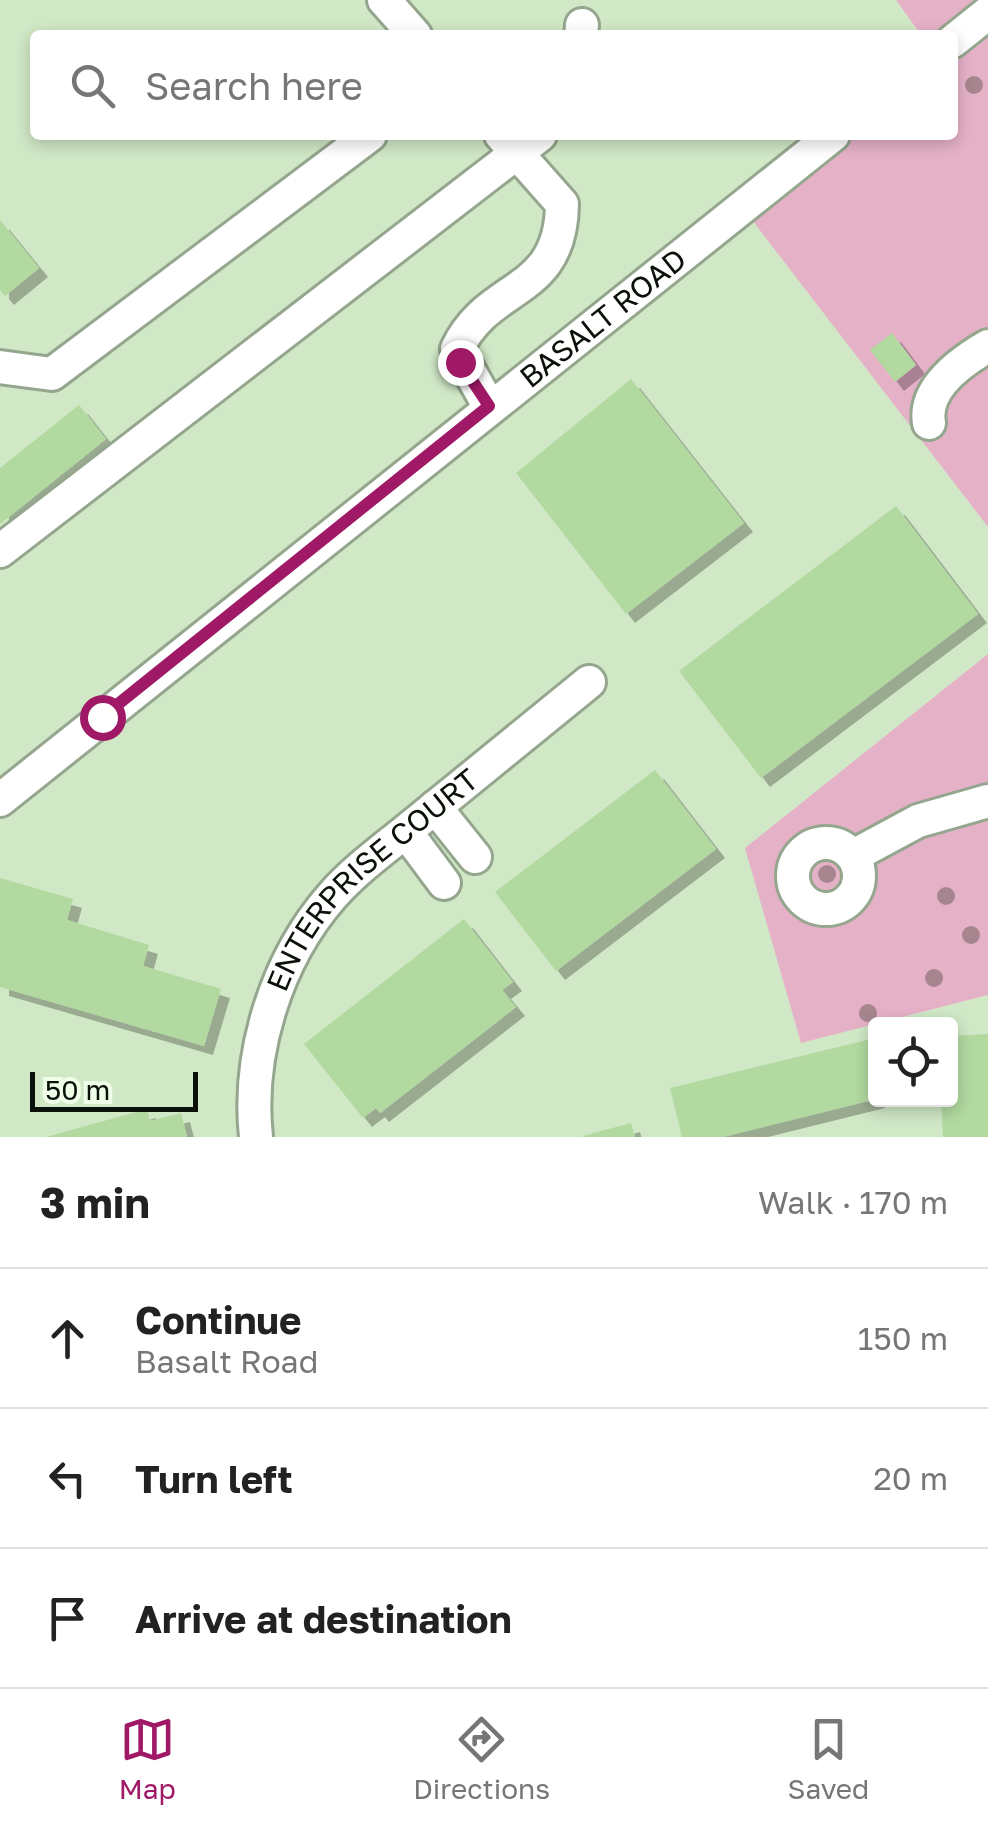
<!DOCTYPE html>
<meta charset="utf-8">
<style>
body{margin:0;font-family:"Golos Text",sans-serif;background:#f6f6f6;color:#222}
.controls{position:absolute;right:30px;bottom:30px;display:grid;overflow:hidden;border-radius:10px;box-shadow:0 5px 15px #0003}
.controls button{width:90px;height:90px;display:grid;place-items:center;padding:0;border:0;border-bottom:2px solid #e0e0e0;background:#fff;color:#222;font:50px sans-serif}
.scale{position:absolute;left:30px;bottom:25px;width:168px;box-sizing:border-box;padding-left:10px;border:5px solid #0a1108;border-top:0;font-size:28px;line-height:35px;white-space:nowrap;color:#0a1108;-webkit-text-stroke:8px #eefee8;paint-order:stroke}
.stop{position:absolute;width:30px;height:30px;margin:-22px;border:8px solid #9f1967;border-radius:50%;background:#fff}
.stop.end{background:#9f1967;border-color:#fff;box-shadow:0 2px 10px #0008}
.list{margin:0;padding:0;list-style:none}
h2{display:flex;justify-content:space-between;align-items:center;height:130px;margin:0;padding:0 40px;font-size:42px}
h2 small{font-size:32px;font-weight:400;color:#767676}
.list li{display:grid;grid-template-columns:65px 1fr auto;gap:30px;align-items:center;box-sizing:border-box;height:140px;padding:0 40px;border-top:2px solid #e0e0e0}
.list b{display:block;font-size:38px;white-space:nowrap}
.list p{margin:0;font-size:32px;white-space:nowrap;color:#767676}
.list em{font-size:32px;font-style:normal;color:#767676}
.icon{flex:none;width:55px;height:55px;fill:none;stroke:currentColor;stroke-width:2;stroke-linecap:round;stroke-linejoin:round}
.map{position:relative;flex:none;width:988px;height:1137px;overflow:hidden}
.search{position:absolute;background:#fff;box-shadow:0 5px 15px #0003;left:30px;right:30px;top:30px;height:110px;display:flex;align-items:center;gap:25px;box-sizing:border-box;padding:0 35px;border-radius:10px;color:#767676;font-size:38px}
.sheet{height:550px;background:#fff}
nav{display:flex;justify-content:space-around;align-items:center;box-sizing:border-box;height:140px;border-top:2px solid #e0e0e0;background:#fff;font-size:28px;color:#767676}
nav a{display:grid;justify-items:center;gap:5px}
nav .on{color:#9f1967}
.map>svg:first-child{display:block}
.built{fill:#d0e8c6;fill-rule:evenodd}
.green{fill:#e5b1c7}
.building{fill:#b1d9a0;filter:url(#shadow)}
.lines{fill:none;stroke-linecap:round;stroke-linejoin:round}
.minor-casing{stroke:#94a68d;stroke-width:38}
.minor{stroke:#fff;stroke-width:32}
.tree{fill:#a7858f}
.route{stroke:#9f1967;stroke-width:12}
.labels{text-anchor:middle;stroke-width:8;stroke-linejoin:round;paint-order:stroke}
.street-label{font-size:30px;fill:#0a1108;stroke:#eefee8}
</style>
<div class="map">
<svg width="988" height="1137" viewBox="0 0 988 1137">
<defs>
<filter id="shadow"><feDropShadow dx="9" dy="9" stdDeviation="0" flood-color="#0004"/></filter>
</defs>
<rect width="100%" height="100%" fill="#def2d7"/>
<path class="built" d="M0 0H896L921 35H35V135H833L743 207 988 527V654L746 848 801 1043 988 995V1137H0ZM876 1024H950V1100H876Z"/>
<path class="green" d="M896 0H988V527L742 207 833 135H953V35H921Z
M988 654V995L801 1043 745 848Z"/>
<path class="building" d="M0 220 39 268 5 296 0 290Z
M892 333 916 365 895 382 870 350Z
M631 379 744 523 626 614 516 473Z
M79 405 106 439 0 524V468Z
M896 506 978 614 761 778 679 671Z
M655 770 716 849 556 971 495 892Z
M0 878 73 899 67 920 149 945 143 966 221 989 204 1046 0 987Z
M464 919 513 982 502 990 516 1007 380 1113 376 1108 363 1118 304 1044Z
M988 1034V1137H943L941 1100H950V1036Z
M871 1039 876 1099 723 1137H682L670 1088Z
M147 1109 150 1121 181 1113 187 1137H46Z
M631 1123 635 1137H583V1136Z"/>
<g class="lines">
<g class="minor-casing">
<g id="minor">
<path d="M384 0 415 35"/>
<path d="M581 35 582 25"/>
<path d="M953 41 988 13"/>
<path d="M0 367 52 374 370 135"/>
<path d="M489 406 457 349C489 281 561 297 562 204L501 135"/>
<path d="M929 423C923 388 962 361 988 346"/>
<path d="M0 551 540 135"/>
<path id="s1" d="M0 800 833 135"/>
<path d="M435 807 475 857"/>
<path d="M406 832 444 883"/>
<circle cx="826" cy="876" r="33"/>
<path d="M853 856 918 821 988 801"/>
<path id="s2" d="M256 1137C247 1054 276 960 332 896 354 871 380 852 406 831 467 782 528 732 589 682"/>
</g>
</g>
<use href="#minor" class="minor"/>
</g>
<g class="tree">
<circle cx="974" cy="85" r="9"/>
<circle cx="827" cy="874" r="9"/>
<circle cx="946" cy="896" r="9"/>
<circle cx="971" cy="935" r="9"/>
<circle cx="934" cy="978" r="9"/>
<circle cx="868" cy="1013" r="9"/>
</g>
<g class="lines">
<path class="route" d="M102 717 489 406 460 362"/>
</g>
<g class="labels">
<g class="street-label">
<text dy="10" stroke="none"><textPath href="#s1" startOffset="772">BASALT ROAD</textPath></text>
<text dy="10" stroke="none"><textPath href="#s2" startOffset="298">ENTERPRISE COURT</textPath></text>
</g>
</g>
</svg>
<div class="controls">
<button><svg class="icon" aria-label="locate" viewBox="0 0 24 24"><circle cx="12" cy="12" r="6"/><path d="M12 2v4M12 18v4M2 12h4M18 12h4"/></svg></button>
</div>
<div class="scale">50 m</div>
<div class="stop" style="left:102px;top:717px"></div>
<div class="stop end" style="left:460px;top:362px"></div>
<div class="search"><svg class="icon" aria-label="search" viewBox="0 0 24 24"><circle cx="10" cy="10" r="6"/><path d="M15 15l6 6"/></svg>Search here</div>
</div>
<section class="sheet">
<h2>3 min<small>Walk · 170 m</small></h2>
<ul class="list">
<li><svg class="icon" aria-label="ahead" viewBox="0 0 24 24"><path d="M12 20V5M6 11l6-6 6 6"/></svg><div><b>Continue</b><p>Basalt Road</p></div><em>150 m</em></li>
<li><svg class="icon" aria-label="left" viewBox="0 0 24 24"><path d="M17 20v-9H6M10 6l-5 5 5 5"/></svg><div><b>Turn left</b></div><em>20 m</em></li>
<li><svg class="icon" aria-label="arrive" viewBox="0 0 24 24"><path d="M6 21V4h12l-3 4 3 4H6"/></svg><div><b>Arrive at destination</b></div></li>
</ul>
</section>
<nav>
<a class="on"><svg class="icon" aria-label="map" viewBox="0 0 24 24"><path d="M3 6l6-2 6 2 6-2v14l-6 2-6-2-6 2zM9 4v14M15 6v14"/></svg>Map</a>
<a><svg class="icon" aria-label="directions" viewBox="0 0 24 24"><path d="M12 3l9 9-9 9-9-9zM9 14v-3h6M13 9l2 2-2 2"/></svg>Directions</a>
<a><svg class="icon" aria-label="saved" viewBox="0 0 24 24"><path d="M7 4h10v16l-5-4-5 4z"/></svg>Saved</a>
</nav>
